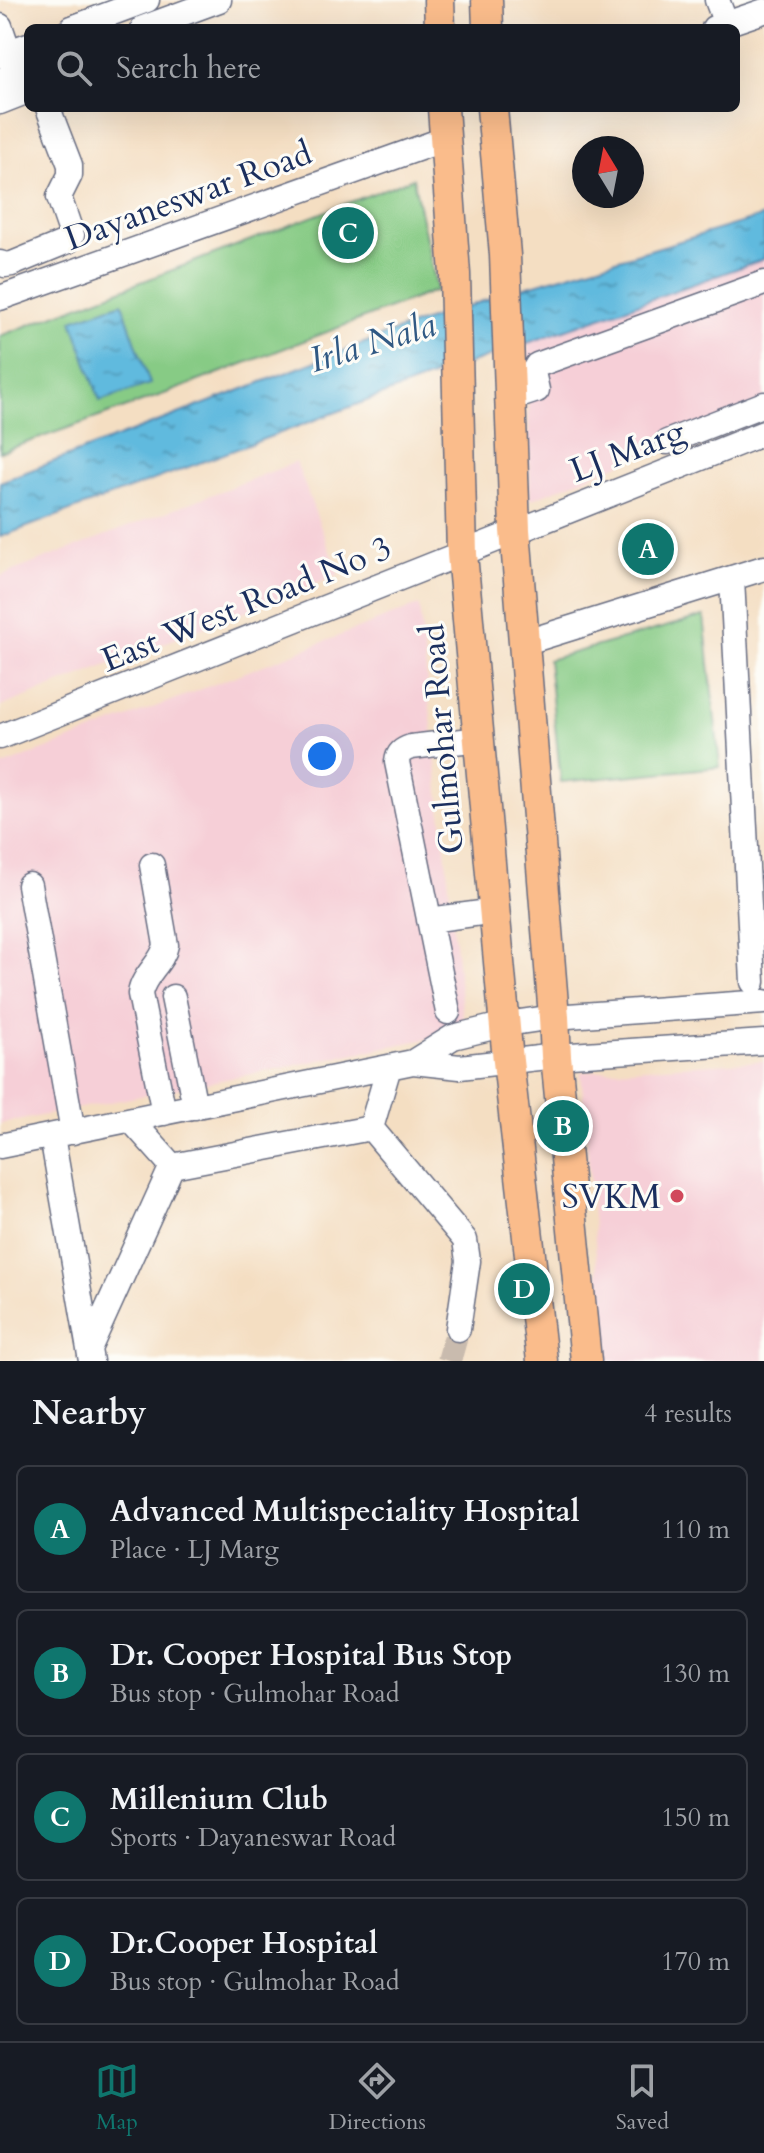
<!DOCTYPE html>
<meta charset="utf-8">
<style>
body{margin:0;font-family:Cardo,serif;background:#20242c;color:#f1f3f6}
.compass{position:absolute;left:572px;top:136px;width:72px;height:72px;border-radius:50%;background:#171b24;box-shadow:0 8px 32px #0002;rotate:350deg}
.you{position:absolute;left:322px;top:756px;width:28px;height:28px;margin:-20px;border:6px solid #fff;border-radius:50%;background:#1a73e8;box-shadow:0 0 0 12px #1a73e833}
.badge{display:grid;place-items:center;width:52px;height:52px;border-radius:50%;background:#0f766e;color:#fff;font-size:26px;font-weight:700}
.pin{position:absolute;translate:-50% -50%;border:4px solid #fff;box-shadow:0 2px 8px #0006}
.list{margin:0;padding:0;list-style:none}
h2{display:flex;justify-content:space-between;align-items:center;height:104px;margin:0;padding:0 32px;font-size:34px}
h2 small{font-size:26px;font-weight:400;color:#9ea1a6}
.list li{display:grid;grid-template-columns:52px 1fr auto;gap:24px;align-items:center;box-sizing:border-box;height:128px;margin:0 16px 16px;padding:0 16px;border:2px solid #363941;border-radius:12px}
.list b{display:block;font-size:30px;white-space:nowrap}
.list p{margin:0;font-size:26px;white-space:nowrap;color:#9ea1a6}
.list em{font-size:26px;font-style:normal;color:#9ea1a6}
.icon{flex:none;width:44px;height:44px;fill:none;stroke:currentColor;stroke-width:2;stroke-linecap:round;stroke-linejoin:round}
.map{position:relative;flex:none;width:764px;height:1361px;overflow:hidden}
.search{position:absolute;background:#171b24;box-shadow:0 8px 32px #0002;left:24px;right:24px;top:24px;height:88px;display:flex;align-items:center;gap:20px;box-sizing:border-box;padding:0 28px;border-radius:12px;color:#9ea1a6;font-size:30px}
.sheet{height:680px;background:#171b24}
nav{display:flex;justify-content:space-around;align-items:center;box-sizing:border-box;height:112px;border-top:2px solid #363941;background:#171b24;font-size:22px;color:#9ea1a6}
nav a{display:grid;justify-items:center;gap:4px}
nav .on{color:#0f766e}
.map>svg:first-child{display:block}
.built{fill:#f6cfd7}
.green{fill:#87cb85;stroke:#517d72;stroke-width:2}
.water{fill:url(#water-ripples);stroke:#3e749e;stroke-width:2}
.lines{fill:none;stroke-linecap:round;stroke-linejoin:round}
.minor-tunnel{stroke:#c9bbae;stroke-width:24;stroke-dasharray:24 12;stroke-linecap:butt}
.minor-casing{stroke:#676c81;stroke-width:27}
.major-casing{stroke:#676c81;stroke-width:33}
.minor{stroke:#fff;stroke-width:24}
.major{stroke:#fabc8b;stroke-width:30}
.poi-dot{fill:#d1495b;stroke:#fdfcf7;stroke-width:3}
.labels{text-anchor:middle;stroke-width:6;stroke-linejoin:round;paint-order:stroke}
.street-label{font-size:34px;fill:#1b2f5e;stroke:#fdfcf7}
.poi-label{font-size:34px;fill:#1b2f5e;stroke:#fdfcf7;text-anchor:end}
.water-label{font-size:36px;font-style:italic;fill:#305984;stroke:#fdfcf7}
</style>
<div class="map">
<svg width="764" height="1361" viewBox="0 0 764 1361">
<defs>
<pattern id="water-ripples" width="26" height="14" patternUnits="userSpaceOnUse" patternTransform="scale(2)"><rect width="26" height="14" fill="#61bade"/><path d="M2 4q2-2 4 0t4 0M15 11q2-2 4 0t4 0" fill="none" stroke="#4f98b7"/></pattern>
</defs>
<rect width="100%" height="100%" fill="#fdfcf7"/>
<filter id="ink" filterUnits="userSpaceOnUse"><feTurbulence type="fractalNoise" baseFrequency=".0125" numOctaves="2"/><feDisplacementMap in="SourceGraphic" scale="16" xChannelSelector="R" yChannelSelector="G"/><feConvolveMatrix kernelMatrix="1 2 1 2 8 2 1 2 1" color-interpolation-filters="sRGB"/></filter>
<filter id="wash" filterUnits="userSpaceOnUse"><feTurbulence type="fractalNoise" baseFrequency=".006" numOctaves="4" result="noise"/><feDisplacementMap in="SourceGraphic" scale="32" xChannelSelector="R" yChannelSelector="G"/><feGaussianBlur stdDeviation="1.8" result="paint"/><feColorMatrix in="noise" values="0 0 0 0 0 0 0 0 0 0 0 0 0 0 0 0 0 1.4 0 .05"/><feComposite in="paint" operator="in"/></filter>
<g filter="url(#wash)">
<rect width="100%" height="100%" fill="#f4dec2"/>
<path class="built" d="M764 259V406L530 500 528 343Z
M296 462 339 575 0 707V576Z
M419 605 463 1017 452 1034 0 1124V767Z
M764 1061V1361H605L581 1072Z"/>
<path class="green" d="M413 178 437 290 167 393 0 452V336Z
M704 616 720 767 561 782 548 660Z"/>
<path class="water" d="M764 216V259L412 384 0 537V482L406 327 525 287Z
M122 303 150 384 100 401 72 320Z"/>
</g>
<g filter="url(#ink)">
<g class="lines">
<path class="minor-tunnel" d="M449 1361 458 1329"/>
<g class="minor-casing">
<path id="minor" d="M717 0 726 24
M0 26 9 52
M72 28 147 0
M143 28 219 0
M714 28 764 11
M0 55 28 45
M0 80 28 70
M0 102 28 91
M0 263 5 265 12 264 68 241 72 235 59 197 70 175V165L48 108
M0 298 445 139
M510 399 537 390 533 372 537 365 764 283
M667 442 764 404
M732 579 753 982
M523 643 764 568
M0 737 764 433
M152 865 166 945C163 963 143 974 140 994L164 1113
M29 885 73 1132
M429 920 496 911
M173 997 195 1107
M448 1012 397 762C398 753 402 750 411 747L480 739
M413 1062 453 1037 506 1024 554 1017 764 1002
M131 1120 172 1166 371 1128 389 1067
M371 1128 465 1240 468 1261 458 1329
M52 1136 91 1361
M0 1146 413 1062 460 1067 556 1056 764 1042
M89 1349 172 1166"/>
</g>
<g class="major-casing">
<path id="major" d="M439 0 440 28
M487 0 488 28
M443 108 455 274 462 554 508 1061 542 1361
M492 108 505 255 515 530 554 1017 556 1056 586 1361"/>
</g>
<use href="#minor" class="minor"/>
<use href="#major" class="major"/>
</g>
</g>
<circle class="poi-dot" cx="677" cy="1196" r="8"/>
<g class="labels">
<g class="street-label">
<text transform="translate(188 195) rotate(-20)" y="12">Dayaneswar Road</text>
<text transform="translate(627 450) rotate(-21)" y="12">LJ Marg</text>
<text transform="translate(246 603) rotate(-22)" y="12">East West Road No 3</text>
<text transform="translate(441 739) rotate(-95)" y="12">Gulmohar Road</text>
</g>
<g class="poi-label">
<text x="661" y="1208">SVKM</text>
</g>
<g class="water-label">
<text transform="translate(372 341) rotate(-17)" y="13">Irla Nala</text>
</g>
</g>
</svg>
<svg class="compass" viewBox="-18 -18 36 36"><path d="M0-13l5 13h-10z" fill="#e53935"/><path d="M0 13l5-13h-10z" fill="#9ea1a6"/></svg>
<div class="you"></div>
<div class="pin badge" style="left:648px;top:549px">A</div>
<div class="pin badge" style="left:563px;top:1126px">B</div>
<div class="pin badge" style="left:348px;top:233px">C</div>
<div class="pin badge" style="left:524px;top:1289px">D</div>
<div class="search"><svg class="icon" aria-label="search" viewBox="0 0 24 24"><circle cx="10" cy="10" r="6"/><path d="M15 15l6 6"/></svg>Search here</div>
</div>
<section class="sheet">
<h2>Nearby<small>4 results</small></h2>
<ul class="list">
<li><span class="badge">A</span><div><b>Advanced Multispeciality Hospital</b><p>Place · LJ Marg</p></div><em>110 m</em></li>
<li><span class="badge">B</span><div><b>Dr. Cooper Hospital Bus Stop</b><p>Bus stop · Gulmohar Road</p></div><em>130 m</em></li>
<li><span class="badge">C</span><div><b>Millenium Club</b><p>Sports · Dayaneswar Road</p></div><em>150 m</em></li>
<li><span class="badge">D</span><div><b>Dr.Cooper Hospital</b><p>Bus stop · Gulmohar Road</p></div><em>170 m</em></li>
</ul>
</section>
<nav>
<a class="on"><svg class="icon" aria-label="map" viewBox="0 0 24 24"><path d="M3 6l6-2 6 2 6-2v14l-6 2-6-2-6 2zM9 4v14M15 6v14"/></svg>Map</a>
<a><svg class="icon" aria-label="directions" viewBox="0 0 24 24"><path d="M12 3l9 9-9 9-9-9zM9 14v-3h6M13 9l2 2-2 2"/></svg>Directions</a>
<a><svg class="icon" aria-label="saved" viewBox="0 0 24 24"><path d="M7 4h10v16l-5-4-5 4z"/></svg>Saved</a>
</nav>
